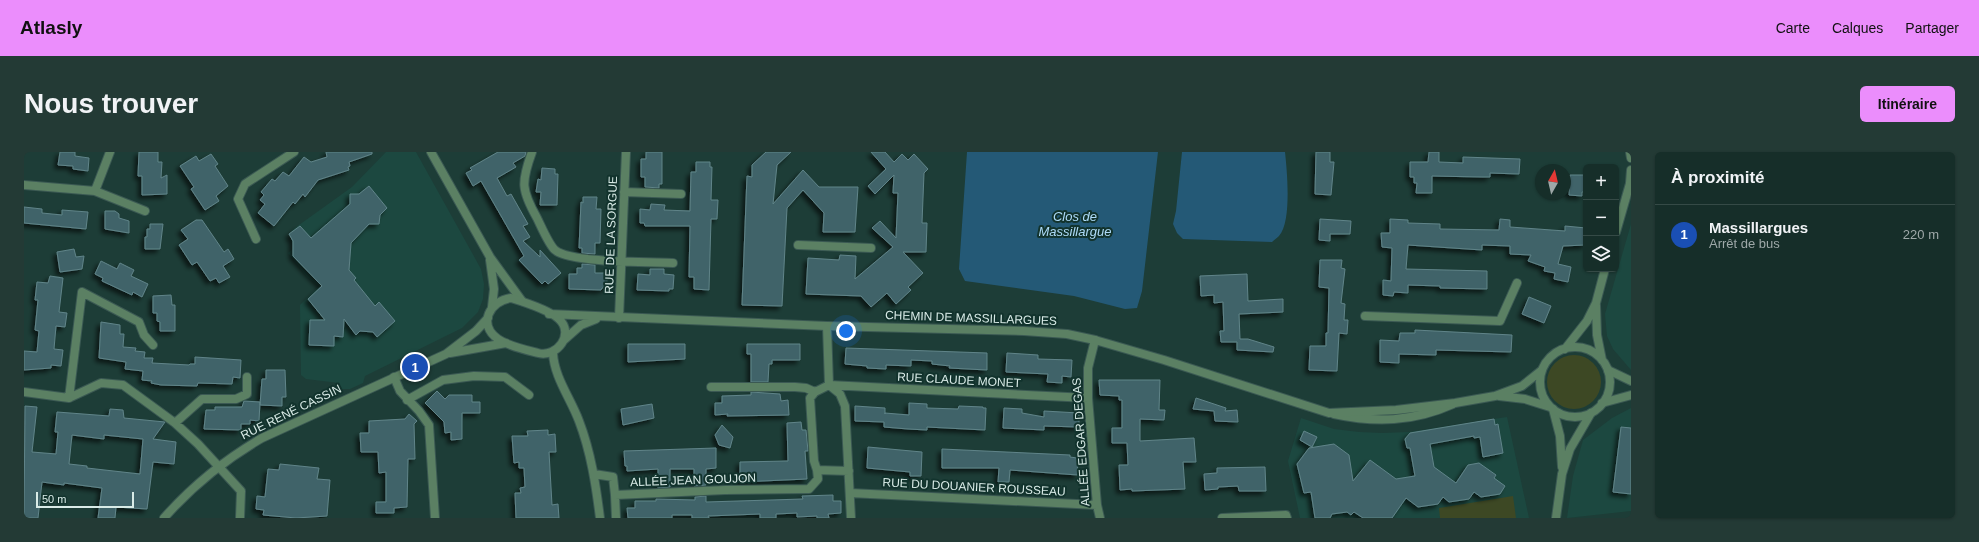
<!DOCTYPE html>
<html lang="fr">
<meta charset="utf-8">
<style>
body{margin:0;font-family:Arial,sans-serif;background:#233a35;color:#f1f3f6}
.controls{position:absolute;right:12px;top:12px;display:grid;overflow:hidden;border-radius:6px;box-shadow:0 1px 3px #0004}
.controls button{width:36px;height:36px;display:grid;place-items:center;padding:0;border:0;border-bottom:1px solid #354a46;background:#162e29;color:#f1f3f6;font:20px sans-serif}
.compass{position:absolute;left:1511px;top:12px;width:36px;height:36px;border-radius:50%;background:#162e29;box-shadow:0 1px 3px #0004;rotate:8deg}
.scale{position:absolute;left:12px;bottom:10px;width:98px;box-sizing:border-box;padding-left:4px;border:2px solid #d9ebe7;border-top:0;font-size:11px;line-height:14px;white-space:nowrap;color:#d9ebe7;-webkit-text-stroke:3px #12332d;paint-order:stroke}
.you{position:absolute;left:822px;top:179px;width:14px;height:14px;margin:-10px;border:3px solid #fff;border-radius:50%;background:#1a73e8;box-shadow:0 0 0 6px #1a73e833}
.badge{display:grid;place-items:center;width:26px;height:26px;border-radius:50%;background:#eb8dfc;color:#fff;font-size:13px;font-weight:700}
.pin{position:absolute;translate:-50% -50%;border:2px solid #fff;box-shadow:0 1px 4px #0006}
.list{margin:0;padding:0;list-style:none}
h2{display:flex;justify-content:space-between;align-items:center;height:52px;margin:0;padding:0 16px;font-size:17px}
h2 small{font-size:13px;font-weight:400;color:#9ea8a8}
.list li{display:grid;grid-template-columns:26px 1fr auto;gap:12px;align-items:center;box-sizing:border-box;height:60px;padding:0 16px;border-top:1px solid #354a46}
.list b{display:block;font-size:15px;white-space:nowrap}
.list p{margin:0;font-size:13px;white-space:nowrap;color:#9ea8a8}
.list em{font-size:13px;font-style:normal;color:#9ea8a8}
.icon{flex:none;width:22px;height:22px;fill:none;stroke:currentColor;stroke-width:2;stroke-linecap:round;stroke-linejoin:round}
.map{position:relative;flex:none;width:1607px;height:366px;overflow:hidden;border-radius:6px}
header{display:flex;align-items:center;gap:24px;box-sizing:border-box;height:56px;padding:0 20px;background:#eb8dfc;color:#111}
header strong{font-size:19px}
nav{display:flex;gap:22px;margin-inline-start:auto;font-size:14px}
.intro{display:flex;align-items:center;justify-content:space-between;box-sizing:border-box;height:96px;padding:0 24px}
h1{margin:0;font-size:28px}
.button{padding:10px 18px;border-radius:6px;background:#eb8dfc;color:#111;font-size:14px;font-weight:700}
main{display:flex;gap:24px;padding:0 24px}
aside{flex:1;background:#162e29;border-radius:6px;box-shadow:0 1px 3px #0004}
.map>svg:first-child{display:block}
.built{fill:#1c4840}
.green{fill:#3d4824}
.water{fill:#245976}
.building{fill:#416469;stroke:#608489;fill-rule:evenodd;filter:url(#shadow)}
.lines{fill:none;stroke-linecap:round;stroke-linejoin:round}
.minor-casing{stroke:#3b5953;stroke-width:10}
.tertiary-casing{stroke:#3b5953;stroke-width:10}
.minor{stroke:#5b8063;stroke-width:8}
.tertiary{stroke:#5b8063;stroke-width:8}
.labels{text-anchor:middle;stroke-width:4;stroke-linejoin:round;paint-order:stroke}
.street-label{font-size:12px;fill:#d9ebe7;stroke:#12332d}
.water-label{font-size:13px;font-style:italic;fill:#aedbf8;stroke:#12332d}
</style>
<header>
<strong>Atlasly</strong>
<nav><a>Carte</a><a>Calques</a><a>Partager</a></nav>
</header>
<div class="intro"><h1>Nous trouver</h1><a class="button">Itinéraire</a></div>
<main>
<div class="map">
<svg width="1607" height="366" viewBox="0 0 1607 366">
<defs>
<filter id="shadow"><feDropShadow dx="-3.5" dy="3.5" stdDeviation="2" flood-color="#0009"/></filter>
</defs>
<rect width="100%" height="100%" fill="#1d3d37"/>
<path class="built" d="M362 0H392L457 117 460 132 459 147 454 160 438 176 341 224 339 231 326 237H314L315 231 282 227 277 223 276 153 295 134 283 125 264 101 271 95 267 89 268 78 328 35Z
M1607 72V218L1589 197 1583 184 1581 162Z
M1607 256V359L1543 366 1549 324 1559 288 1588 266Z
M1483 265 1505 366H1276L1264 309 1277 266 1310 277 1335 280 1358 281 1385 280Z"/>
<path class="green" d="M1523 230a27 27 0 1 1 54 0a27 27 0 1 1-54 0Z
M1489 344 1492 366H1416L1415 356Z"/>
<path class="water" d="M943 0H1134L1118 139 1113 156 1101 157 1050 144 941 129 935 117Z
M1158 0H1261C1263 18 1268 70 1255 84 1253 86 1250 88 1248 90L1159 87 1153 81 1149 72 1152 59Z"/>
<path class="building" d="M36 0H51V4L65 6 64 19 49 17V14L34 13Z
M115 0H134V10H138L137 26 143 23V42L118 43V24H114Z
M302 0H348V2L325 10 326 14 324 15 325 18 294 28 281 45 279 42 271 52 269 50 250 74 234 61 241 52 236 48 240 43 237 40 248 27 251 29 259 20 265 24 280 5 287 10 303 5Z
M474 0H502L501 4 489 11 492 15 473 26 483 44 487 42 504 72 499 74 506 85 499 89 516 105V98L537 121 524 132 521 129 518 132 495 108 500 104 457 29 449 34 442 21 448 18 446 16Z
M622 0H638V32H635V36L621 35V25H617V7H622Z
M742 0H767L753 13 749 52 779 18 795 35H834L831 80H799L800 61 779 38 763 56 758 154 718 153 723 24 728 25V13Z
M847 0H861L870 10 878 2 884 8 890 2 904 17 900 21 898 71H903L902 100H879L899 121 884 135 887 138 872 152 863 141 847 155 837 144 782 142 784 106 815 108 816 103 832 104 831 127 869 95 848 76 856 69 872 86 874 41H869L870 23 851 42 844 34 862 17Z
M1292 0H1306V10H1310L1307 43 1291 42Z
M1405 0H1415V10L1439 11V5L1496 7 1495 22 1466 21V25H1458L1408 24V41H1392L1393 31H1390V25H1386V10H1404Z
M187 2 194 12 191 14 204 34 192 44 195 49 181 58 167 37 170 35 156 14 172 4 175 9Z
M672 10H686V15H688L687 48H694L693 67H687L685 138 670 137V125H665L666 74H621L620 71H616V57L626 58 627 52 641 53 640 58 666 59 667 20H672Z
M518 16 531 17V22H534L533 53H516L517 40H512L514 27 517 28Z
M1546 23H1562V40H1558V44L1545 43Z
M345 34 363 56 356 63 355 72H345L327 91 325 118 332 126 330 128 351 154 355 150 371 169 353 185 349 180 336 179 332 183 320 167 319 185 310 184V194L285 193 286 168H301L284 147 298 134 269 104V89L265 82 276 74 287 86 326 52V42H335Z
M559 45H573L572 57H577L576 91H571V102L558 101V96H555L557 50 559 51Z
M0 55 18 57V61L38 63V58L64 60 62 77 0 71Z
M81 59H91L95 62V66L105 69V81L81 77Z
M1296 67 1327 69 1326 82H1306V89L1295 88Z
M1366 67 1384 68V71L1416 72V77L1475 78 1476 67 1486 68V75L1541 79V74L1562 76 1561 93 1539 94 1534 112 1547 115 1544 130 1530 127 1531 121 1520 119 1521 115 1504 109 1507 103 1486 102V94L1458 93V98L1384 93 1382 117 1463 119V137L1416 136V134L1384 133V141L1370 140 1369 144 1359 143V128L1367 129 1368 96 1358 95 1357 81H1366Z
M172 68H178L200 100 204 97 210 107 199 114 206 125 195 131 192 126 186 129 173 110 168 113 155 93 164 87 157 78Z
M126 72H139L136 97H121V85H123V77H126Z
M50 97 52 105 60 104 58 117 36 120 33 100Z
M1296 108H1318L1317 116 1321 117 1317 151 1321 152 1320 168H1324L1323 182 1315 181 1313 219 1285 218 1286 194H1302V181H1304L1305 136 1295 135Z
M77 109 93 117 96 111 110 118 107 124 124 132 118 145 109 140 108 143 78 129 79 126 71 122Z
M558 112 571 113V121H583V136H578L577 138 545 137V122H553V116H558Z
M626 117H640V122L650 123 649 137H645V139L613 138 614 122 626 123Z
M1223 122 1224 149 1259 147V160L1215 162 1216 187H1224L1250 195 1249 200 1213 198V190H1197L1196 179H1200L1199 150 1190 151V143L1177 144 1176 124Z
M26 124 39 126 35 160 43 161 41 175 32 174 30 197 39 198 37 214 27 213V216L0 218V199L13 200 15 179 11 178 14 148H11L13 130 24 131Z
M147 143 148 153H151V179H136V170L133 169V161H129V144Z
M1505 145 1527 154 1520 171 1498 162Z
M77 170 96 173V182H100L99 195 112 196 111 199 121 200 120 206H129L128 211 165 213 166 212H171V205L217 208 216 226 209 225 208 232 174 231 173 234 137 233 127 231 128 229 118 228 119 219 101 217 102 210 75 206Z
M1391 178 1488 183 1487 200 1412 198V203L1375 202V211L1356 210V188L1375 189 1376 181H1391Z
M604 192H661V207L604 210Z
M723 192H776V208H748V212H745L744 230H727V202H723Z
M822 196 963 201V218L925 216 926 214 908 212V209L887 208V214L862 213V217L843 216V214L821 212Z
M983 201 1014 203V207L1048 208 1047 225 1038 224V231L1023 230 1024 222 982 220Z
M242 218H261L262 245H258V254L236 253 238 227H242Z
M1075 228H1136L1135 258H1141L1140 268 1116 267V289L1170 286 1172 310H1159L1161 337 1108 339V337L1096 338 1095 313H1104L1103 291H1088V276H1098V248H1095V244L1076 243Z
M413 239 421 247 425 243H448V250H456V261H438V287L427 288V280L421 281 420 270 401 251Z
M727 240 756 242 757 249 764 248 765 263 703 264 704 262 691 263V251H698V244L727 243Z
M1172 246 1202 256 1201 259 1213 258 1214 270 1191 269 1190 259 1169 257Z
M220 249 236 250 235 269 226 268V272H217V278L180 277 182 258H191V255H218Z
M885 251 903 252V256L934 257 935 254 959 255V256H962L961 278 903 275V278L884 277 860 275V270L831 269V254L861 256V262V261L885 263Z
M628 252 630 266 599 273 597 257Z
M1 254 13 255 8 300 32 302 34 280H31L33 260 85 264 86 257 99 258 100 266 141 270 129 287 152 290 150 312 129 310 123 357 92 355 91 366H74L78 336 40 331V333L18 330 14 366H0ZM48 283 80 287V283L119 287 116 322 63 316V314L45 312Z
M980 256 998 257V261L1020 265V259L1055 261V275L1020 274V278L979 276Z
M385 262 393 269 390 272 391 307H384L383 355 370 356V361H352V350H362V320L355 321 354 300H337L336 281H345V269L381 267Z
M1470 267 1471 273 1474 272 1479 301 1459 305 1456 285 1450 286V284L1406 292 1410 315 1432 331 1444 313 1455 311 1472 323 1470 326 1481 334 1476 342 1457 345 1450 340 1445 347 1425 350 1419 345 1414 352 1394 355 1382 346 1368 366H1339L1330 360 1327 363 1323 360 1308 362 1306 366H1291L1287 340 1280 341 1273 312 1285 296 1310 292 1325 303 1329 329 1346 308 1372 327 1391 324 1386 296H1383L1381 287 1386 281Z
M777 270 778 278H782L784 299H781L783 327 716 330V310L764 309 763 271Z
M698 273 709 285 706 296 695 293 691 283Z
M1597 275 1607 276V342L1589 340Z
M524 278V283L531 282 532 300H525L528 353 534 352 535 366H492L491 341H497L496 336 501 335 500 316H495V310L490 311 488 284H504L503 279Z
M1280 279 1293 285 1288 295 1276 288Z
M844 295 898 300 897 324H886V320L843 316Z
M692 296V316L682 317V333L670 334V317H646V335L634 336V317L603 319V314H601L600 299Z
M918 297 1046 303V305L1053 306 1054 323 986 318 985 330H974L975 316H918Z
M256 312 295 316 293 327 306 328 303 364 272 366 239 363 240 358 232 357 233 344 241 345 244 317 255 318Z
M1241 315 1242 339H1215L1214 334 1194 335V337L1181 338 1180 322 1193 321V316Z
M809 343V349H817V361L804 362 805 366H793V364L773 365V361L752 362V366H736V362L684 364 685 366H668V363H648V366H604L603 356H611V349H632V347L671 348V345L682 344V350L779 347 778 344Z"/>
<g class="lines">
<g class="minor-casing">
<path id="minor" d="M407 0 466 105 498 149
M508 0C497 30 497 38 513 66 517 74 525 93 531 98 546 111 626 110 649 111
M0 33 71 39 121 59
M71 39 86 0
M600 40 657 42
M232 87 214 47 221 32 270 0
M774 93 847 96
M466 108 470 137 468 155
M1341 164 1476 169 1493 131
M595 166 602 0
M803 174 805 233 816 242 821 254 827 366
M1071 188 1064 216V246L1073 353 1076 366
M529 201C530 225 547 247 555 269 567 300 572 334 576 366
M1584 218 1607 229
M370 225 376 239 395 259 405 273 411 366
M687 235H771L782 236 791 240
M0 240 45 246 77 231 99 233 151 271 174 292 217 339 216 366
M45 246 58 140 115 170 120 183 129 193
M383 248 419 228 450 224 481 225 505 243
M1578 251 1607 243
M1529 257 1536 284 1538 315
M1310 262C1351 271 1389 270 1429 252
M151 271 178 247H212L223 242V225
M793 318 825 319
M570 322 589 325 591 343 701 338 785 337 794 327 793 318 790 309 786 246 791 240 805 233 1064 246
M826 341 1073 353
M591 343 592 366
M1198 366 1262 363 1263 366
M1532 366 1538 322 1546 297 1567 261"/>
</g>
<g class="tertiary-casing">
<path id="tertiary" d="M1606 0 1607 6
M1606 31 1607 18
M1592 80 1607 28
M487 146C500 150 525 158 535 167 551 182 533 206 514 201 502 198 484 194 474 187 453 172 466 149 487 146Z
M1572 153 1573 183 1578 208
M525 162 803 174 1000 179 1043 182 1071 188 1140 208 1305 261 1372 258 1431 251 1471 244 1498 234 1518 218
M540 188 557 173 572 167
M1516 230a35 35 0 1 1 70 0a35 35 0 1 1-70 0Z
M1541 197 1563 169 1572 151 1581 117
M426 201 482 191
M1475 244 1501 247 1526 255
M140 366C169 333 200 308 238 286L422 202 452 179 464 166"/>
</g>
<use href="#minor" class="minor"/>
<use href="#tertiary" class="tertiary"/>
</g>
<g class="labels">
<g class="street-label">
<text transform="translate(587 83) rotate(-88)" y="4">RUE DE LA SORGUE</text>
<text transform="translate(947 166) rotate(2)" y="4">CHEMIN DE MASSILLARGUES</text>
<text transform="translate(935 228) rotate(3)" y="4">RUE CLAUDE MONET</text>
<text transform="translate(267 260) rotate(-26)" y="4">RUE RENÉ CASSIN</text>
<text transform="translate(1057 290) rotate(-94)" y="4">ALLÉE EDGAR DEGAS</text>
<text transform="translate(669 328) rotate(-2)" y="4">ALLÉE JEAN GOUJON</text>
<text transform="translate(950 335) rotate(3)" y="4">RUE DU DOUANIER ROUSSEAU</text>
</g>
<g class="water-label">
<text x="1051" y="69">Clos de<tspan x="1051" dy="15">Massillargue</tspan></text>
</g>
</g>
</svg>
<div class="controls">
<button>+</button>
<button>−</button>
<button><svg class="icon" aria-label="layers" viewBox="0 0 24 24"><path d="M12 4l9 5-9 5-9-5zM3 14l9 5 9-5"/></svg></button>
</div>
<svg class="compass" viewBox="-18 -18 36 36"><path d="M0-13l5 13h-10z" fill="#e53935"/><path d="M0 13l5-13h-10z" fill="#9ea8a8"/></svg>
<div class="scale">50 m</div>
<div class="you"></div>
<div class="pin badge" style="left:391px;top:215px;background:#1a4fb4">1</div>
</div>
<aside>
<h2>À proximité<small></small></h2>
<ul class="list">
<li><span class="badge" style="background:#1a4fb4">1</span><div><b>Massillargues</b><p>Arrêt de bus</p></div><em>220 m</em></li>
</ul>
</aside>
</main>
